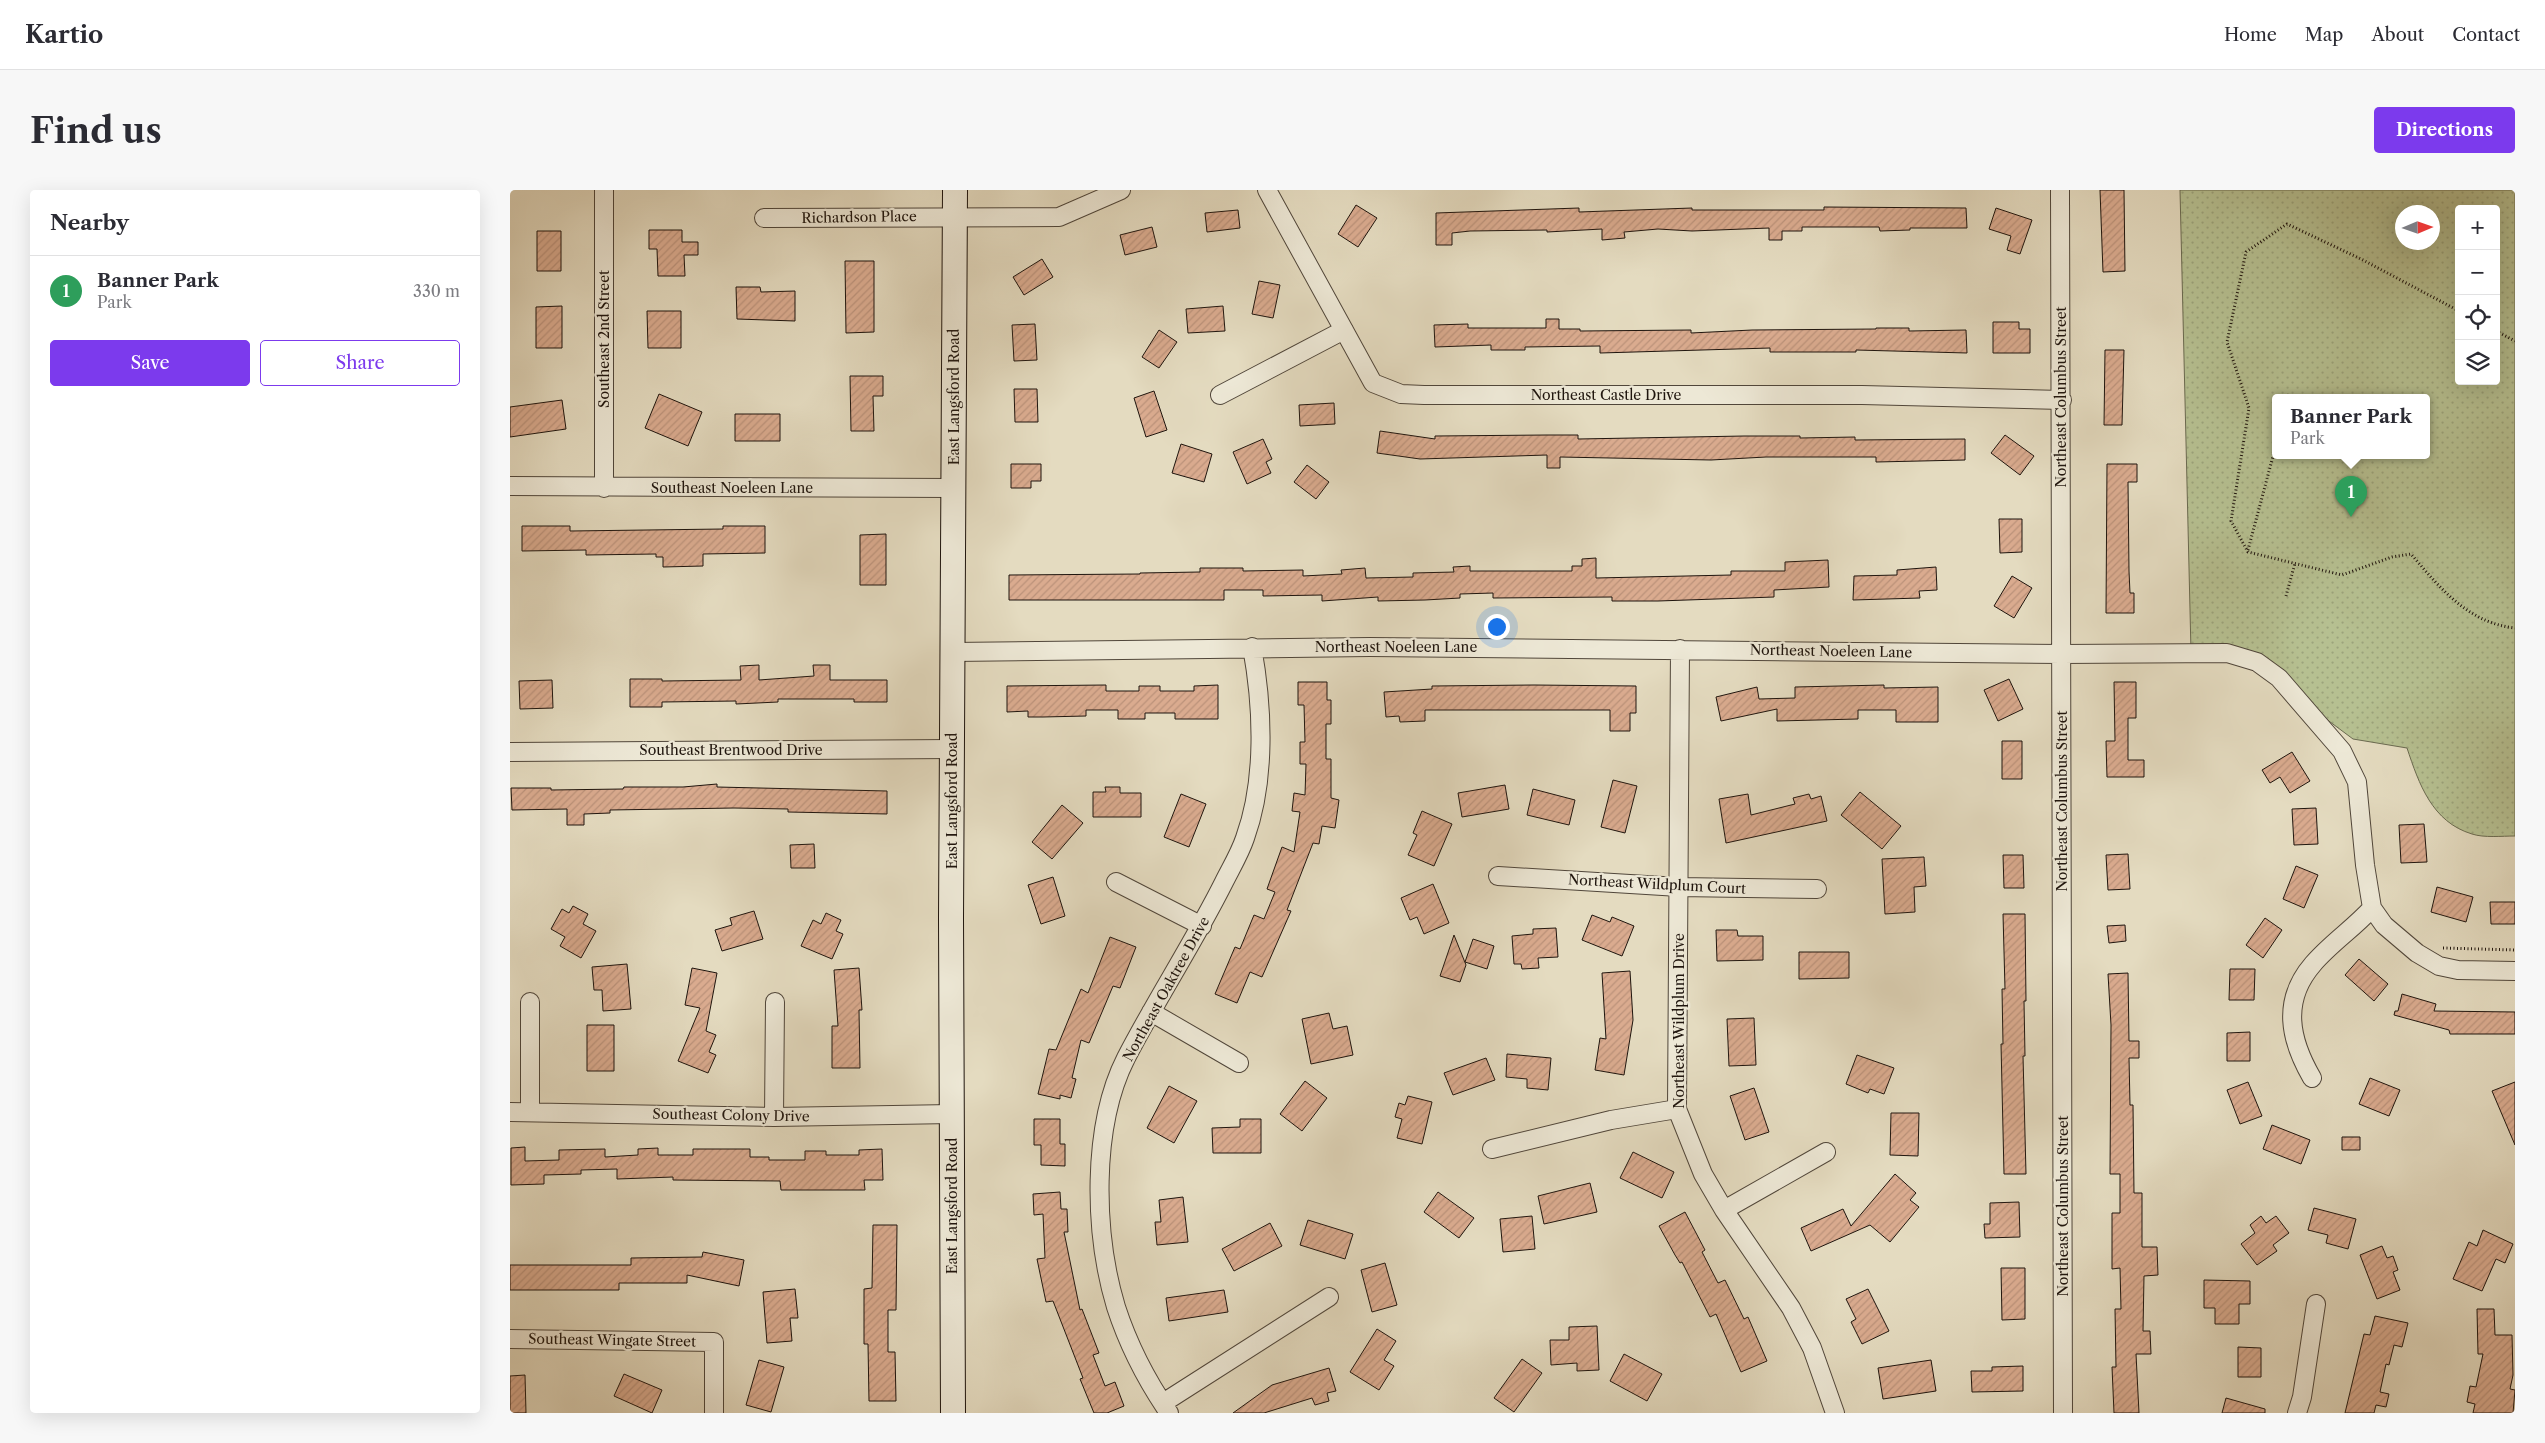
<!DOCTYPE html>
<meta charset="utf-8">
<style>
body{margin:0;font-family:"Libre Caslon Text",serif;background:#f7f7f7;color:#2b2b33}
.controls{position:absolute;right:15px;top:15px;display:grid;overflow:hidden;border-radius:5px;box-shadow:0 5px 20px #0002}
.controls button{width:45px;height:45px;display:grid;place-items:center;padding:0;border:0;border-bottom:1px solid #e1e1e2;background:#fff;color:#2b2b33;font:25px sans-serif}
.compass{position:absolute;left:1885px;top:15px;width:45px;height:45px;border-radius:50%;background:#fff;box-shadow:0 5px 20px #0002;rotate:88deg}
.you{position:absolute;left:986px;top:436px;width:18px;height:18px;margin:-12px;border:4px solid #fff;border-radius:50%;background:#1a73e8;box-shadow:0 0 0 8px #1a73e833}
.badge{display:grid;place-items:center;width:32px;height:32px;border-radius:50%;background:#7c3aed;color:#fff;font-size:16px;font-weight:700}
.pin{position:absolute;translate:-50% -41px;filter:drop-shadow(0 1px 2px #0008)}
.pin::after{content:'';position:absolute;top:26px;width:18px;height:15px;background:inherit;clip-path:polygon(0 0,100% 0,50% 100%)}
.popup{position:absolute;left:1762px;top:204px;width:158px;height:65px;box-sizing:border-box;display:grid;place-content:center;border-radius:5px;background:#fff;filter:drop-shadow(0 1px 4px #0005);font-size:16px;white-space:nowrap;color:#7c7c81}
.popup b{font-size:19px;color:#2b2b33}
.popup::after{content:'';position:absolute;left:50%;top:100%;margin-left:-10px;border:10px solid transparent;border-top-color:#fff}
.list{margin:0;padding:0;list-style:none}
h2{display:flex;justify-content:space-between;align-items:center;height:65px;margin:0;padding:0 20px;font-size:21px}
h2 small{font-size:16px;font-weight:400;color:#7c7c81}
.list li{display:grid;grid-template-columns:32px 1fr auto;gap:15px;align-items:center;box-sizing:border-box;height:70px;padding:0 20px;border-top:1px solid #e1e1e2}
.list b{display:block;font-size:19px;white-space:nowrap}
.list p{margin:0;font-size:16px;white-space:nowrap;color:#7c7c81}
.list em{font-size:16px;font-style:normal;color:#7c7c81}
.actions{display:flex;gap:10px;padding:15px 20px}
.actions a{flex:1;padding:11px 0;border:1px solid #7c3aed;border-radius:5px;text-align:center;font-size:18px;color:#7c3aed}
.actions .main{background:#7c3aed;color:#fff}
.icon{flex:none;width:28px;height:28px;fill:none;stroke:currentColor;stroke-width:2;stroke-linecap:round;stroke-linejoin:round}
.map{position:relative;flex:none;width:2005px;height:1223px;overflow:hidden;border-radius:5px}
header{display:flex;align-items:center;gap:30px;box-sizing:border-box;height:70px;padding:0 25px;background:#fff;border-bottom:1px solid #e1e1e2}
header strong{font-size:24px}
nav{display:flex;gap:28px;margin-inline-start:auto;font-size:18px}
.intro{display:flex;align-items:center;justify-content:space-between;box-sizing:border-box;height:120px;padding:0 30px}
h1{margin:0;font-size:35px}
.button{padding:12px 22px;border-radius:5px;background:#7c3aed;color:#fff;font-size:18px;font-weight:700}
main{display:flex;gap:30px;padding:0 30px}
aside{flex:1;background:#fff;border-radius:5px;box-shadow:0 5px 20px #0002}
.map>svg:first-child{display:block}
.park{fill:url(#park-dots);stroke:#6a6a50;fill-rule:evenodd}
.building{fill:url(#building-hatch);stroke:#1f150e}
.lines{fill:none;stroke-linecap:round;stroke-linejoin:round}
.street-casing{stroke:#50463a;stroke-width:20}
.secondary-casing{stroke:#1f150e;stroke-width:26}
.path{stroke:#1f150e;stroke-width:3;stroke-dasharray:1 2.5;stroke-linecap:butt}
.street{stroke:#ede8d6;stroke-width:18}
.secondary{stroke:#ede8d6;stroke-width:24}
.labels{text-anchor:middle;stroke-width:4.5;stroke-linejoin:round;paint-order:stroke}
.street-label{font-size:14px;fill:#1f150e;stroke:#ede8d6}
</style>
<header>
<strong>Kartio</strong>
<nav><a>Home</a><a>Map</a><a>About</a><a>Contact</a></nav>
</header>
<div class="intro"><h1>Find us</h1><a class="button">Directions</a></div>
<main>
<aside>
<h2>Nearby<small></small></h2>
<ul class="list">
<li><span class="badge" style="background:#2e9e5b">1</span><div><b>Banner Park</b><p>Park</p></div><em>330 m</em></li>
</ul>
<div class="actions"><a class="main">Save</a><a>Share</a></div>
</aside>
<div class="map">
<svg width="2005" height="1223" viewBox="0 0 2005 1223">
<defs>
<pattern id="park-dots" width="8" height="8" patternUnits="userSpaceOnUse" patternTransform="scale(1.25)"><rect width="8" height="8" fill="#b6c091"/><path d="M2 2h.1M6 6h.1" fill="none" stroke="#9ca47c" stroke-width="1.8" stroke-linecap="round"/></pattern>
<pattern id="building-hatch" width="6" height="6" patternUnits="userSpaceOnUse" patternTransform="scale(1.25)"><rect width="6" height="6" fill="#daab8f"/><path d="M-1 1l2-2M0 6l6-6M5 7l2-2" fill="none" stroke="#bb927a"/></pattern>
</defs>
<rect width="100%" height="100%" fill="#e4dbc0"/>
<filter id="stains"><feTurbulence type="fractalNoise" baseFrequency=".004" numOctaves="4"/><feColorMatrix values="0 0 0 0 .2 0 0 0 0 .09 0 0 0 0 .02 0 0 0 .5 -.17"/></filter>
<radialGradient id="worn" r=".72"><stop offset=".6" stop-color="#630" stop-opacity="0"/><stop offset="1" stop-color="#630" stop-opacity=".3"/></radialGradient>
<path class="park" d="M1670 0H2005V646C1992 646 1974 648 1962 644 1922 632 1909 594 1897 558L1843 549 1788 508 1747 472 1681 462ZM1949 19H1986V191H1949ZM1892 22H1922V52H1892ZM1766 208H1916V266H1766Z"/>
<path class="building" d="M1590 0H1614L1615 81 1593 82Z
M846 15 867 28 848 57 828 44Z
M1314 17 1456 18 1457 38H1400V40L1370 41 1369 37H1292V41H1272V50H1259V38L1182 41 1148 39 1114 42 1115 48 1092 50V39L1037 42V40L960 41 942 43V55H926V23L1069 18V22L1182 18V20H1314Z
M1486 18 1522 30 1510 64 1497 60 1501 46 1479 39Z
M728 20 730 38 697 42 695 23Z
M642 37 647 57 615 65 610 45Z
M139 40H172V52H188V65H174L175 86H148L147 59H139Z
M27 41H51V81H27Z
M532 69 543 87 514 105 503 87Z
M335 71H364V142L336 143Z
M749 91 770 95 763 128 742 124Z
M226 97H250L251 102 285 101V131L227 129Z
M52 116V158H26V117Z
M713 116 715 141 678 143 676 119Z
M137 121H171V158H138Z
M1036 129H1049V139H1070V141L1181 140V143L1242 140 1366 139V138H1399V141L1456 140 1457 163 1346 160V162H1260V158L1090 163V156L1015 157V160H981V155L925 157 924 135 958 134V138H1036Z
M1483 132H1509V139H1520V163H1483Z
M525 134 527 170 504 171 502 135Z
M649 140 667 152 649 178 632 167Z
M1595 160H1614L1612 235H1594Z
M340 186H373V206H363L364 241H341Z
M504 199H527L528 232H505Z
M644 201 657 240 636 247 624 208Z
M149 204 192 222 178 256 135 238Z
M52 210 56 239 0 247V217Z
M824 213 825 234 790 236 789 215Z
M225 224H270V251H225Z
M870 241 925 249V246L1037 245H1068V249L1234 246H1290V248L1345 247V250L1455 249V270L1366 272V267H1256L1201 270 1050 267V278H1037V265L910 269 867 263Z
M1495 245 1524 266 1510 285 1481 263Z
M753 249 762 269 756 272 761 283 737 294 723 262Z
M671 254 702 264 694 292 662 283Z
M501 274H531V291H521V298H501Z
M1597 274H1627V292H1618L1619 381 1620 403H1624V423H1596Z
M797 275 819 292 806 309 784 292Z
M1489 329H1512V362L1490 363Z
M12 336H60V341L213 339V336H255V363L193 364V376L153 377V367H146V364L76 365V360L12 361Z
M376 344V395H350V345Z
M1086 368V388L1221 385V381H1275V372L1318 370 1319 397 1264 400V407L1148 411H1102V407L983 408V403L950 404V408L915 410 868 411V407L812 411V405L753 406V400H714V410H499V385L630 384V383L690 382V378H733V381L793 380V386L832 384 831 380 855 378 856 388 903 387V383L944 382 943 377 960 376V381H1062V376H1072V369Z
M1426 377 1427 400 1409 401 1410 408 1343 410 1344 386 1387 385V380Z
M1502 386 1522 398 1504 428 1484 416Z
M249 475V490L304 486 303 475H320V490H377V512H344V509H268V512L226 514V511L152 512V517H120V489H152V491L231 490 230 476Z
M1499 489 1513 519 1488 531 1474 500Z
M42 490 43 518 10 519 9 491Z
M788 492H817V510H821V534H816V569H821V608L829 610 825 638 812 636 809 654 803 653 777 720 781 721 752 787 740 782 727 813 705 804 725 757 730 759 744 725 754 729 765 702 757 699 772 657 784 662 790 622 782 621 784 603 795 605 796 574H790V552H795L794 515H788Z
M1604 492H1626V528H1618V570H1634V587H1597L1596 551H1605Z
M596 495V501H629V496H650V501H684V496L708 495V529H665V523H635V529H608V520H576V526L533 527H518V521L497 522V496Z
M1024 495 1126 496V523H1120V541H1100V520H915V531L890 532 889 526 876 527 874 502 922 499V496Z
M1374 495V498L1428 497V532H1386V520H1348V529L1267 531V519L1211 531 1206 507 1247 497 1249 509 1285 508V497Z
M1492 551H1512V589H1492Z
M1782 562 1800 591 1780 603 1770 587 1760 593 1752 580Z
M1103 590 1127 596 1115 643 1091 637Z
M207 594V597L377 601V624L278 622V619L224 618 100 620V623L74 624V635H57V619L2 620 1 598H41V600L113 599 114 597H173Z
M995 595 999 619 952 627 948 603Z
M595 597H610V603H631V627H583V602H596Z
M1023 599 1065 610 1059 635 1017 625Z
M1350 602 1391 636 1372 659 1331 625Z
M671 604 696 614 679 657 654 647Z
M1238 604 1241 625 1285 614 1283 608 1299 604 1301 609 1311 606 1317 631 1216 653 1209 609Z
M552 615 573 633 542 669 522 652Z
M1806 618 1808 654 1784 655 1782 619Z
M912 621 942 634 924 676 898 665 907 645 903 643Z
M1914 634 1917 672 1891 673 1889 635Z
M304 654 305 678H281L280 655Z
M1618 664 1620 699 1598 700 1596 665Z
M1493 665H1513L1514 698H1494Z
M1414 667 1416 696 1404 697 1405 722 1375 724 1372 669Z
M1786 676 1808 685 1794 718 1773 709Z
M543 687 555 726 531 734 518 695Z
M923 694 939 733 914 744 907 727 900 730 891 708Z
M1927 697 1963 707 1956 732 1921 722Z
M1980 712H2005V734H1981Z
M63 716 78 724 73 734 86 741 71 768 50 756 55 747 41 739 52 719 59 723Z
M244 721 253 749 212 761 205 740 222 735 220 728Z
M316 723 331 730 326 741 333 744 322 769 291 756 303 730 311 734Z
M1493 724H1515L1516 811H1514L1515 866H1513L1516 984H1494L1491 854H1493L1492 799H1495Z
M1082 725 1100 732 1102 727 1124 736 1112 766 1072 750Z
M1755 728 1772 740 1753 768 1736 755Z
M1615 735 1616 751 1599 753 1597 736Z
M1046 738 1048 767 1028 768 1029 778 1012 779 1011 774H1004L1002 746 1023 744V739Z
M1206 740H1227L1228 746H1253V770L1207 771Z
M944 745 956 775 950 792 930 786Z
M600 747 626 757 610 798 603 796 579 853 571 850 562 888 566 889 561 908 550 905V909L528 904 539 859 546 860 571 799 578 803Z
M963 749 984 756 977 779 955 772Z
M1289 762H1339V788L1289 789Z
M1849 769 1878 794 1864 811 1835 785Z
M117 774 121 819 93 821 92 800H84L82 777Z
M182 778 207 783 196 841 206 845 199 862 206 865 198 883 168 871 190 818 175 815Z
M349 778 352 820H349L350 878H322V836H328L324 780Z
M1720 779H1745L1744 810H1719Z
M1120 781 1123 830 1114 885 1085 880 1090 848 1096 849 1092 783Z
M1618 783 1619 851H1629V868H1619L1620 915H1623L1624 1003H1632V1057H1647L1648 1085 1634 1086 1633 1141H1640L1641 1164H1626L1629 1223H1604L1602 1177H1606L1605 1119H1611L1610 1078 1602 1079V1023H1610V984H1600L1601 835 1598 784Z
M1892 804 1926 814 1924 821 2005 822V844H1940L1939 840 1884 825 1885 821H1888Z
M819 823 823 839 837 836 843 865 801 874 792 829Z
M1244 828 1246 875 1219 876 1217 829Z
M77 835H104V881H77Z
M1740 842V871H1717V843Z
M997 864 1041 868 1038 900 1017 898V889L996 887Z
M1347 865 1384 878 1374 904 1360 899 1358 903 1336 894Z
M976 868 985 890 943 905 934 883Z
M1860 888 1890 900 1879 926 1849 914Z
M795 891 817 908 792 941 770 924Z
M1738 892 1752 926 1730 934 1717 900Z
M2005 892V955L1982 901Z
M659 896 687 911 664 953 637 938Z
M1244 898 1259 942 1235 950 1220 906Z
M898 906 922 912 912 954 887 948 892 929 885 927 889 913 895 915Z
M1381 923H1409L1408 966 1380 965Z
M524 929H550V954H555V976L531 975V955H524Z
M730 929H751V963H703L702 938 730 937Z
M1762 935 1800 950 1791 974 1753 959Z
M1832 947H1850V960H1832Z
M15 957V971L49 970V960L95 959V967L128 965V959L148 958V965H183V959H240V967H259V970H295V961H316V965H349V960L372 959 373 990H354L355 1000H271L270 991 163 990V987L107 989V979L71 980V984L34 985V994L1 995V958Z
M1123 962 1164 982 1152 1008 1110 988Z
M1385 984 1406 1003 1400 1010 1409 1017 1380 1052 1360 1035 1301 1061 1291 1038 1333 1019 1341 1036Z
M1080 993 1087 1022 1034 1034 1028 1006Z
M550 1002 551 1019H557L558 1042H554L570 1120 572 1119 589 1163 583 1165 595 1196 605 1192 614 1216 597 1223H584L570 1189 573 1188 543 1111 536 1112 527 1069 535 1068 533 1024 524 1025 523 1004Z
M928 1002 964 1028 949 1048 914 1022Z
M673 1007 678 1052 647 1055 645 1032H651L649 1010Z
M1509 1012 1510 1047 1475 1048 1474 1034H1480V1013Z
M1804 1018 1846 1029 1838 1059 1816 1053 1818 1045 1798 1040Z
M1175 1022 1195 1060 1192 1062 1208 1093 1215 1090 1234 1129 1238 1127 1257 1171 1231 1182 1206 1124 1200 1127 1172 1072 1170 1073 1165 1065 1149 1036Z
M1022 1026 1025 1059 993 1062 990 1029Z
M1751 1026 1756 1033 1766 1026 1779 1043 1763 1055 1767 1061 1747 1075 1731 1054 1745 1043 1740 1035Z
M798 1030 843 1044 835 1069 790 1055Z
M760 1033 772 1056 724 1081 712 1059Z
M363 1035H387L386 1120H378V1162H385L386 1211H359L358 1154H354V1099L362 1098Z
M1973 1040 2003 1054 1995 1073 1986 1069 1972 1101 1943 1089 1959 1052 1967 1056Z
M1872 1056 1877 1068 1883 1066 1888 1080 1883 1082 1890 1100 1867 1109 1850 1065Z
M193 1062 234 1070 229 1096 177 1085V1093H109V1100H0V1075H121V1068L192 1067Z
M875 1073 887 1115 862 1122 851 1080Z
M1491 1078H1515V1129L1492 1130Z
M1694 1090 1740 1091V1114H1729V1134H1705V1118H1694Z
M285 1099 288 1128H280L282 1151 257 1153 253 1102Z
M1358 1099 1379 1141 1352 1154 1341 1132 1346 1129 1336 1109Z
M714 1100 718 1122 659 1131 656 1108Z
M1967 1119H1984L1985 1145H2002L2003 1185 2000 1199 2005 1200 2003 1223H1963L1965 1214 1957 1212 1960 1196 1966 1197 1973 1164H1968Z
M1865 1126 1898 1133 1892 1157 1884 1155 1879 1175 1876 1174 1870 1202 1879 1204 1876 1217 1866 1215 1864 1223H1835L1854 1144 1860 1145Z
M1087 1136 1089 1180 1067 1181V1173L1041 1175 1040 1150H1059V1137Z
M867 1139 886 1151 874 1170 884 1176 869 1200 840 1182Z
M1728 1157 1751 1158V1187H1728Z
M1114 1164 1152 1184 1137 1211 1100 1191Z
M1012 1169 1032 1183 1004 1222 984 1208Z
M249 1170 274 1177 261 1222 236 1215Z
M1421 1170 1426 1201 1373 1209 1368 1178Z
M1513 1176V1201L1462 1202 1461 1181H1482V1177Z
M819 1178 826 1201 817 1203 819 1211 805 1215 802 1208 754 1223H723L762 1195Z
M114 1184 152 1200 142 1223 104 1206Z
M15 1185 16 1223H0V1186Z
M1716 1208 1755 1219V1223H1712Z"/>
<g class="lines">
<g class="street-casing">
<path id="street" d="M94 0V298
M757 0 863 193 891 204 914 205H1352L1552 210
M1550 0 1553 1223
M254 28 549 27 611 0
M710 205 834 140
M0 296 443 298
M1170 459 1167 919 1193 984 1214 1020 1281 1118 1302 1158 1325 1223
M442 462 860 457 1551 464 1717 463 1747 472 1769 488 1832 561 1847 592 1855 675 1862 718 1874 735 1907 763 1929 776 1948 780 2005 781
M0 562 442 559
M988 686 1169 697 1307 699
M606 692 692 736
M641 822 729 873
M1802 888C1780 850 1771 811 1803 774 1821 753 1844 738 1862 718
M0 922 264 927 442 924
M20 922V812
M264 927 265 812
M982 959 1101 930 1167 919
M1214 1020 1316 962
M0 1149 204 1152V1223
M653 1213 819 1107
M659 1223C637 1191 618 1154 606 1117 584 1044 581 937 616 868 647 808 684 752 714 692 721 678 730 663 735 648 756 590 753 517 742 457
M1787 1223 1792 1207 1806 1114"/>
</g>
<g class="secondary-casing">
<path id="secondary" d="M443 1223 441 728 445 0"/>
</g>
<path class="path" d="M1949 121 1851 69 1777 34 1736 62 1717 152 1739 218 1721 331 1738 362 1832 385 1882 367 1901 364C1930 398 1958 433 2005 438
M1986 141 2005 151
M1778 208 1779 204
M1738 360 1766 255
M1776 406 1785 373
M1933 758 2005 760"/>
<use href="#street" class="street"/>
<use href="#secondary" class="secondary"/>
</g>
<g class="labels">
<g class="street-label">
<text transform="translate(349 27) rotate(-1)" y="5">Richardson Place</text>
<text transform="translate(94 149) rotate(-90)" y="5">Southeast 2nd Street</text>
<text x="1096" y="210">Northeast Castle Drive</text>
<text transform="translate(444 207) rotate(-90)" y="5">East Langsford Road</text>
<text transform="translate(1551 207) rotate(-90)" y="5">Northeast Columbus Street</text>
<text x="222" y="303">Southeast Noeleen Lane</text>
<text x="886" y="462">Northeast Noeleen Lane</text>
<text transform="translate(1321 461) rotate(1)" y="5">Northeast Noeleen Lane</text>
<text x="221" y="565">Southeast Brentwood Drive</text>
<text transform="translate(442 611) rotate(-90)" y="5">East Langsford Road</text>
<text transform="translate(1552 611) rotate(-90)" y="5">Northeast Columbus Street</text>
<text transform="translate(1147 694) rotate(3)" y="5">Northeast Wildplum Court</text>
<text transform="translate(656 799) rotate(-61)" y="5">Northeast Oaktree Drive</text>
<text transform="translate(1169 831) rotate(-90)" y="5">Northeast Wildplum Drive</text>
<text transform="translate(221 925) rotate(1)" y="5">Southeast Colony Drive</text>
<text transform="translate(442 1016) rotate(-90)" y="5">East Langsford Road</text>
<text transform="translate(1553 1016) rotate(-90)" y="5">Northeast Columbus Street</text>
<text transform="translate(102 1150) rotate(1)" y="5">Southeast Wingate Street</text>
</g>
</g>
<rect width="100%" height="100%" filter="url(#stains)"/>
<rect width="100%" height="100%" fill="url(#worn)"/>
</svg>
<div class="controls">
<button>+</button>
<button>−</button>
<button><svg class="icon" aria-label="locate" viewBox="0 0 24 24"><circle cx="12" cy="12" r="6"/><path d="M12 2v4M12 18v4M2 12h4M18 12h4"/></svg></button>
<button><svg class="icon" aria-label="layers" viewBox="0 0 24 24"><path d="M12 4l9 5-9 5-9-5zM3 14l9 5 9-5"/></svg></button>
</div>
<svg class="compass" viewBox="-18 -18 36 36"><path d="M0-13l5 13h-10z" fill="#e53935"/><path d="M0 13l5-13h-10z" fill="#7c7c81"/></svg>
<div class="you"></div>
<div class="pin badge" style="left:1841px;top:327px;background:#2e9e5b">1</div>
<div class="popup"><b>Banner Park</b>Park</div>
</div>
</main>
